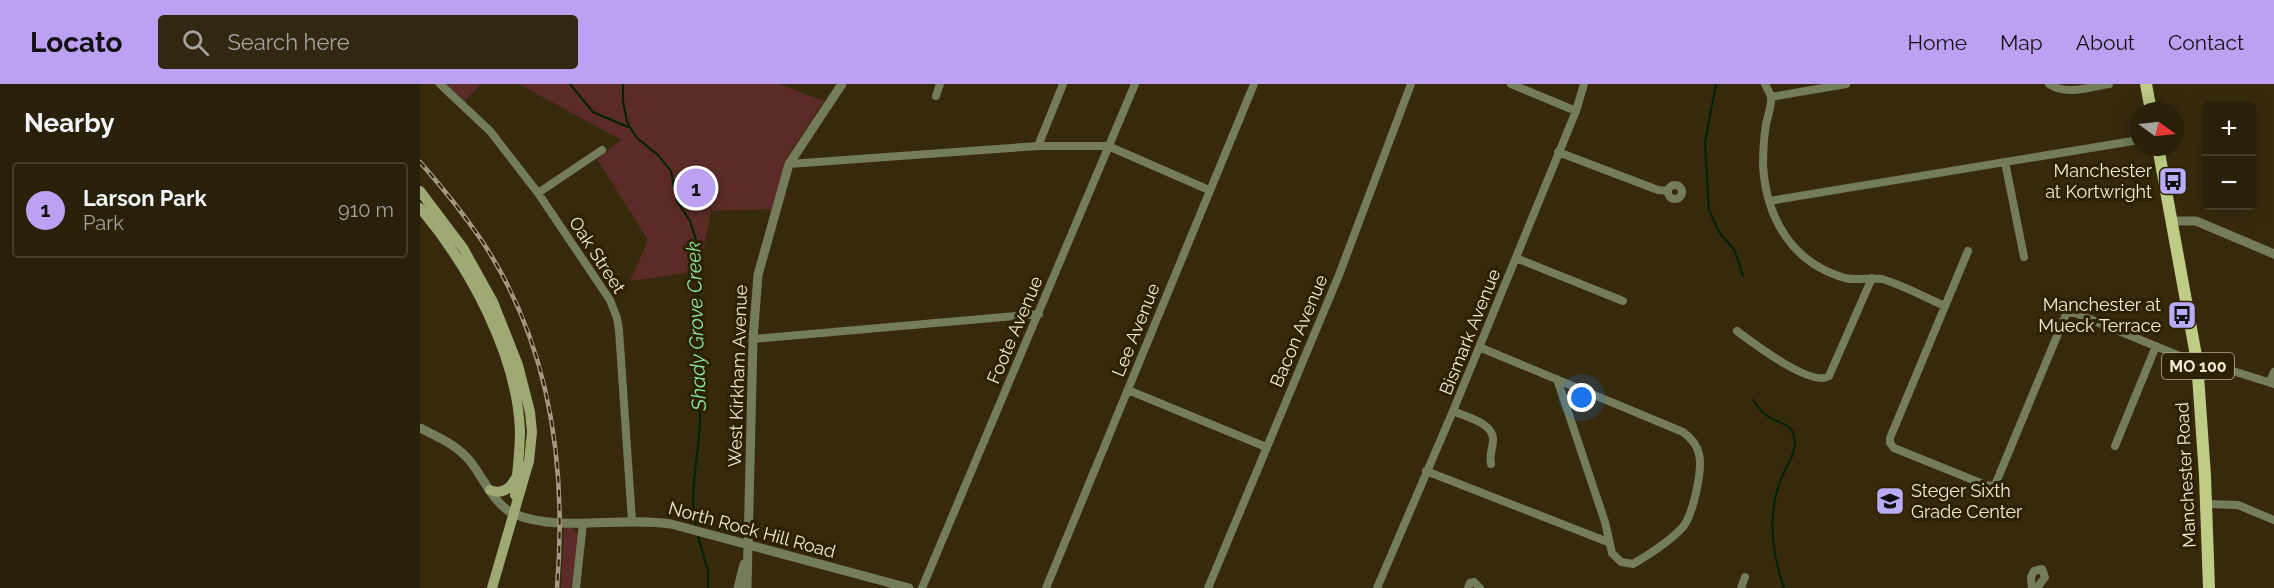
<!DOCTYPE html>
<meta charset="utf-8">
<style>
body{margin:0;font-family:Raleway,sans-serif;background:#312812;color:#f1f3f6}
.controls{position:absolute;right:18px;top:18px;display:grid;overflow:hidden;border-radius:6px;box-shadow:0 3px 15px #0003}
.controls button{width:54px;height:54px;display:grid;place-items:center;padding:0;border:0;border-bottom:2px solid #453e2a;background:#292009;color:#f1f3f6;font:30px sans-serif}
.compass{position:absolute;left:1710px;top:18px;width:54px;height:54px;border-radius:50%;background:#292009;box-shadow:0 3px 15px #0003;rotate:105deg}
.you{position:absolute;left:1162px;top:314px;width:21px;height:21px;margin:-15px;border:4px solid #fff;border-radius:50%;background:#1a73e8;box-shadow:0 0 0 9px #1a73e833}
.badge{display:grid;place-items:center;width:39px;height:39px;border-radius:50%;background:#bca0f2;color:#111;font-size:20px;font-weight:700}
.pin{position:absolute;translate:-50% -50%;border:3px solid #fff;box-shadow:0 2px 6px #0006}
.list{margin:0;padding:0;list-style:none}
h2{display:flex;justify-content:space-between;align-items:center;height:78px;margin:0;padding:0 24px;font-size:26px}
h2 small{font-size:20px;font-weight:400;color:#a5a39c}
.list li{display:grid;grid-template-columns:39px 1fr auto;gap:18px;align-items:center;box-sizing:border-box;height:96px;margin:0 12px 12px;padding:0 12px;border:2px solid #453e2a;border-radius:6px}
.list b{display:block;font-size:22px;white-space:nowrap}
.list p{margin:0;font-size:20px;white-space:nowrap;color:#a5a39c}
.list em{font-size:20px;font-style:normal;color:#a5a39c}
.icon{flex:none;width:33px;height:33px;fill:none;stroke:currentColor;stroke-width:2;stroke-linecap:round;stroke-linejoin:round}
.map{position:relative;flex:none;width:1854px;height:504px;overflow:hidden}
header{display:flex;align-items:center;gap:36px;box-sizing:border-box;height:84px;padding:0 30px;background:#bca0f2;color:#111}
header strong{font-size:28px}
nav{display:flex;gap:33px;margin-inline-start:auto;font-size:21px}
.search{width:420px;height:54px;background:#312812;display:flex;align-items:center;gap:15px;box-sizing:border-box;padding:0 21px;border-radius:6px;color:#a5a39c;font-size:22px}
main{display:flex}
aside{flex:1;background:#292009}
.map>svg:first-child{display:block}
.green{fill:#5b2b27}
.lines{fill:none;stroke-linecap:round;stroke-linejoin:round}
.stream{stroke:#002106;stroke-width:2}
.minor{stroke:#757c5b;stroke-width:8}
.tertiary{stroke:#757c5b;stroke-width:9}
.secondary{stroke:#9ea973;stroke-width:10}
.primary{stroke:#becc86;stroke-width:12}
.rail-casing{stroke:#a39982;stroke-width:4.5}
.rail{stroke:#2c2102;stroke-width:2;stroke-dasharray:7;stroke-linecap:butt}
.labels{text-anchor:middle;stroke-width:6;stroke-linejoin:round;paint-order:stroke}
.shield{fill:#2c2102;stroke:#b6ad98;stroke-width:1.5}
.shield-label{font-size:16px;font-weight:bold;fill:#f1e9d8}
.poi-label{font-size:18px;fill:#f1e9d8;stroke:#2c2102;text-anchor:end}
.street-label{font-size:18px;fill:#f1e9d8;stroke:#2c2102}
.water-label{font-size:20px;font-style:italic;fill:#8cec9e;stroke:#2c2102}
</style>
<header>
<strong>Locato</strong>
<div class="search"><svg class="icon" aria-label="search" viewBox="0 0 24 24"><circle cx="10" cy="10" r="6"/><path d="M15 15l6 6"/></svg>Search here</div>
<nav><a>Home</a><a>Map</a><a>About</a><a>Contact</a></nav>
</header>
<main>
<aside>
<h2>Nearby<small></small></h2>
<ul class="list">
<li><span class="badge">1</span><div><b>Larson Park</b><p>Park</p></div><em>910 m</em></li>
</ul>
</aside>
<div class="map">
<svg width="1854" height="504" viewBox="0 0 1854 504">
<rect width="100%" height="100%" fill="#372a0c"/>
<path class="green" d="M26 0H61L45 17Z
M99 0H359L404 17 367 73 352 125 291 127 279 187 210 197 228 156 177 75 201 56Z
M144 443 152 444 158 451 152 504H141Z"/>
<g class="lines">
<path class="stream" d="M150 0 173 28 208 43
M203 0V17L207 38 216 53 239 72 251 87 257 117 270 137 276 156 280 332C280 369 268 407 276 444
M1296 0 1285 59 1289 126 1299 148 1315 167 1323 192
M1333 316C1337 322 1342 329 1349 333 1356 338 1367 339 1372 347 1381 364 1367 380 1361 395 1347 430 1352 469 1364 504
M277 449 288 487V504"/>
<path class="minor" d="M20 0 70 47 118 109 190 216 197 234 199 246 212 437
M1091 0 1156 27
M1345 0C1347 4 1350 9 1351 13 1352 20 1348 32 1346 40 1344 53 1343 67 1343 81 1346 134 1372 179 1425 194 1437 197 1450 193 1462 195 1483 201 1504 213 1525 222
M1629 0C1646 12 1670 3 1689 0
M516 12 520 0
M1351 13 1426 0
M618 62 643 0
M1138 68 1238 106 1248 107
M1585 78 1604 173
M369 80 618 62H688L789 106
M1248 108a7 7 0 1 1 14 0a7 7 0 1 1-14 0Z
M118 109 182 66
M1349 117 1719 56
M1548 167 1470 354V359L1474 364 1568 402 1575 401 1647 228 1655 229 1767 275 1797 282 1854 300
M1096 174 1203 217
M1317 247C1333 259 1392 304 1409 292L1452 194
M333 255 619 230
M1059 263 1263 348C1271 354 1277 360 1279 370 1283 386 1273 430 1263 443 1250 457 1230 470 1213 480L1201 478 1192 469 1185 438 1137 295
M1850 298 1854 288
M708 306 846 363
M1033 327C1046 333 1074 339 1073 356 1073 365 1069 370 1071 380
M1695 362 1736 262
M1006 387 1188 458
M1787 420 1818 421 1854 436
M156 504 163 439
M502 504 715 0
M626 504 834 0
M788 504 919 191 991 0
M957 504 1033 327 1156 27 1164 0
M1048 504 1050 499 1054 498 1060 504
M1321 504 1325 493
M1612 504 1611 493 1614 487 1622 485 1625 493 1617 504"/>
<path class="tertiary" d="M1751 137H1776L1854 170
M0 344C18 353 37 361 50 377 63 393 74 421 94 430 141 449 201 432 251 440L489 504
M318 504 324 480
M327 504 333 255 338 191 369 80 422 0"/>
<path class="secondary" d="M0 107 43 164 73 218 98 281 110 328 112 348 109 377 72 504
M0 124C49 182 97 269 100 347 100 368 97 390 95 411
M70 406C82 411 90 405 95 395"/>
<path class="primary" d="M1726 0 1731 27
M1738 63 1777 277 1785 392 1789 504"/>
<g class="rail-casing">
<path id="rail" d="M0 78C22 103 43 129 62 157 131 261 147 382 137 504"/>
</g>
<use href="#rail" class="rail"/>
</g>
<defs>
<g id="bus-square" transform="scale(1.5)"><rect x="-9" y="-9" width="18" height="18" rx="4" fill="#b9abf7" stroke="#2c2102"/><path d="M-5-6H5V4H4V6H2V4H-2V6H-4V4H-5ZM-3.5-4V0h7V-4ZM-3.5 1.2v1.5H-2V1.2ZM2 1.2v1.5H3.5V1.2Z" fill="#111"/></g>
<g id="school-square" transform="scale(1.5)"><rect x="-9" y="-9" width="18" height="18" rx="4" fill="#b9abf7" stroke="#2c2102"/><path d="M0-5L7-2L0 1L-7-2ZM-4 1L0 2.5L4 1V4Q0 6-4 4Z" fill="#111"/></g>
</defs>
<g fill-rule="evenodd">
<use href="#bus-square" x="1753" y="97"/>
<use href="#bus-square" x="1762" y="231"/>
<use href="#school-square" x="1470" y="417"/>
</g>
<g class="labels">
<rect class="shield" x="1742" y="269" width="72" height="26" rx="4.5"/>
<g class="shield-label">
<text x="1778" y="288">MO 100</text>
</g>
<g class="poi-label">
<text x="1732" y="93">Manchester<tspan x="1732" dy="21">at Kortwright</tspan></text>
<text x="1741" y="227">Manchester at<tspan x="1741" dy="21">Mueck Terrace</tspan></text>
<text x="1491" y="413" text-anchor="start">Steger Sixth<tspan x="1491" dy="21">Grade Center</tspan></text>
</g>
<g class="street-label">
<text transform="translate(177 171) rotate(57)" y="6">Oak Street</text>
<text transform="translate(595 246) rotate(-67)" y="6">Foote Avenue</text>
<text transform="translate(716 246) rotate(-68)" y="6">Lee Avenue</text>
<text transform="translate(879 247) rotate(-67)" y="6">Bacon Avenue</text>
<text transform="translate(1050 248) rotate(-68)" y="6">Bismark Avenue</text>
<text transform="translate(318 292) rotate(-88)" y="6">West Kirkham Avenue</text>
<text transform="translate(1766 391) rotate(-93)" y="6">Manchester Road</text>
<text transform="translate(332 446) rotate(15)" y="6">North Rock Hill Road</text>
</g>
<g class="water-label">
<text transform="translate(276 242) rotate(-92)" y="7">Shady Grove Creek</text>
</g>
</g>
</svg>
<div class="controls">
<button>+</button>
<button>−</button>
</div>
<svg class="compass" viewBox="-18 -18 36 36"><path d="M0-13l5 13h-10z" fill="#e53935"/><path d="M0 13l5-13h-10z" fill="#a5a39c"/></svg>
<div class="you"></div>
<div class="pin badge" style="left:276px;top:104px">1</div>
</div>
</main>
